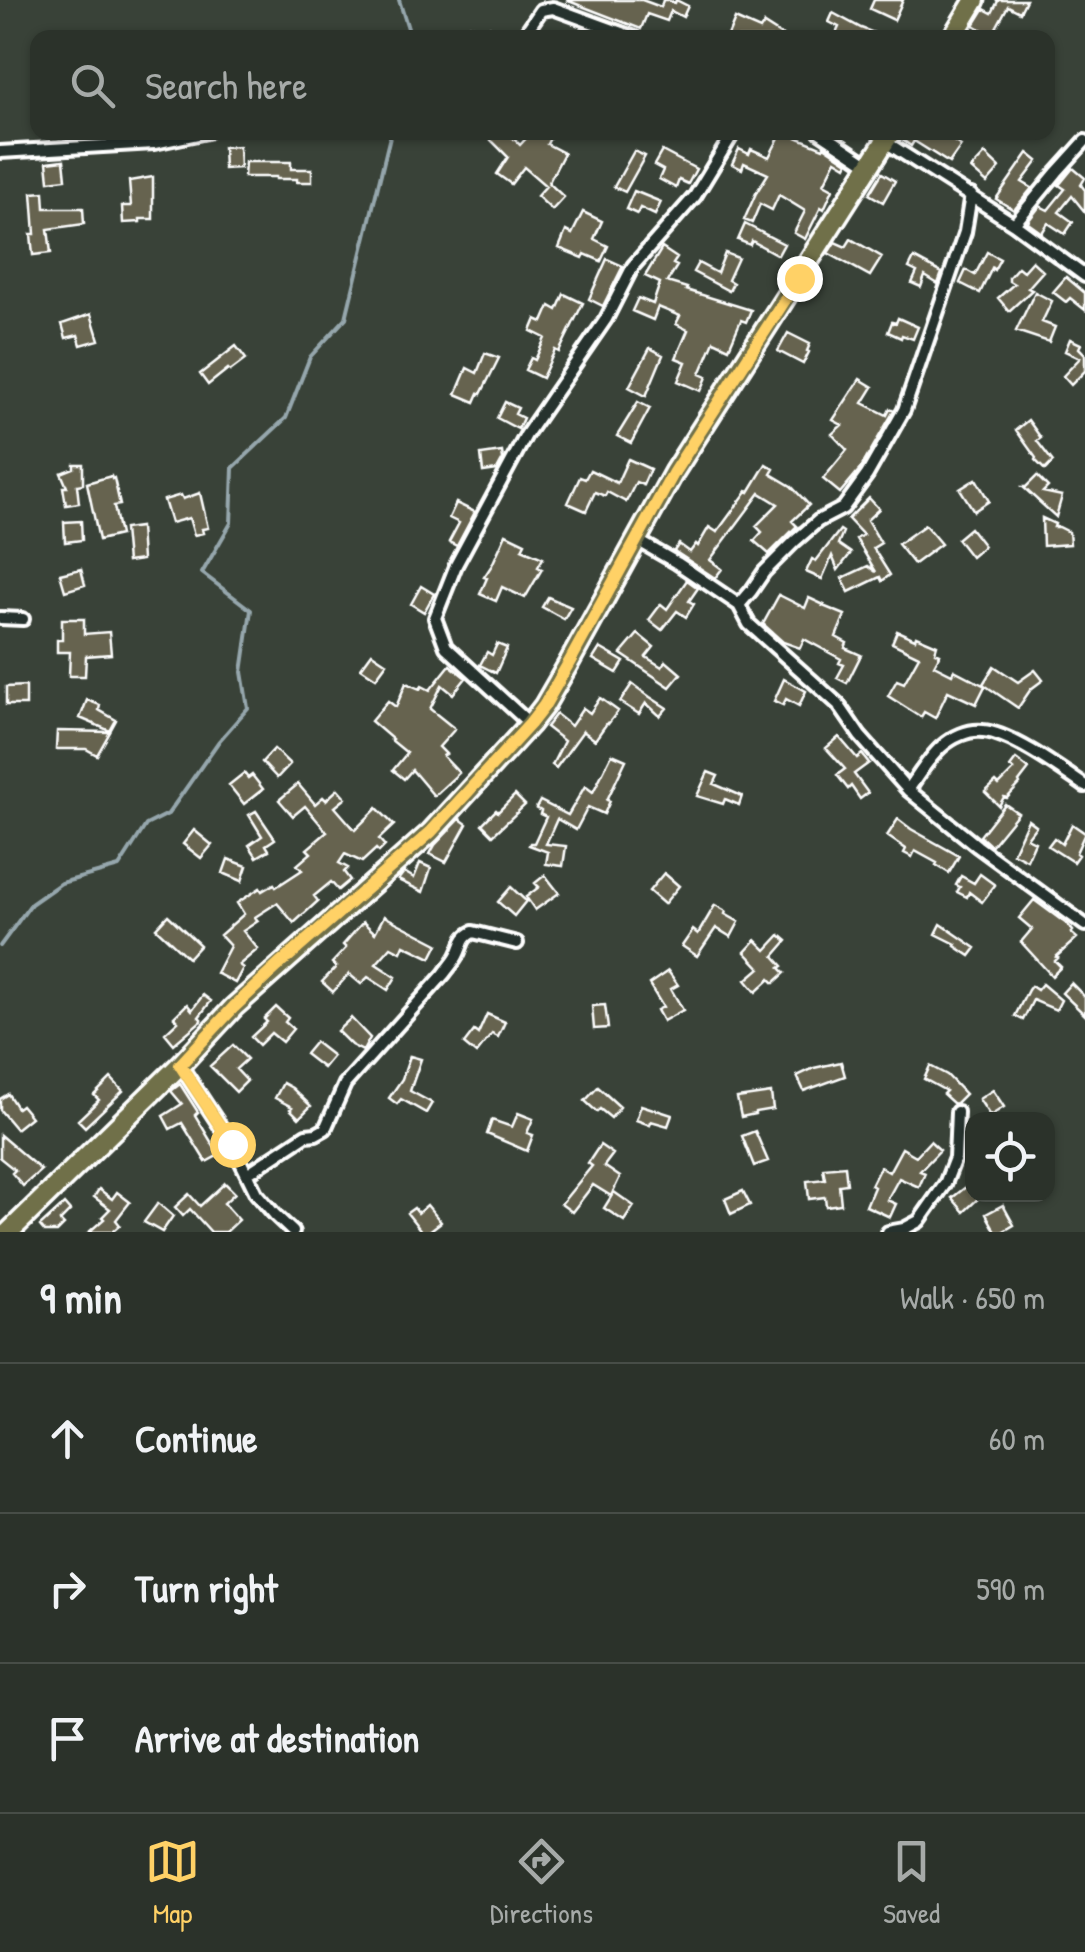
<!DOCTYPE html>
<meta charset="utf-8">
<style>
body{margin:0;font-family:"Patrick Hand",sans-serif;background:#333a32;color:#f1f3f6}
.controls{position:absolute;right:30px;bottom:30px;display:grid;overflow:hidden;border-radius:20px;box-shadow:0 2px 8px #0004}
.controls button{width:90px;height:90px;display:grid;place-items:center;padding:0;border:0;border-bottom:2px solid #474d47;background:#2b322a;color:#f1f3f6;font:50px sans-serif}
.stop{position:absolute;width:30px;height:30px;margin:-22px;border:8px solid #ffd166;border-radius:50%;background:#fff}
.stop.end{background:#ffd166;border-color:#fff;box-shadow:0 2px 10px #0008}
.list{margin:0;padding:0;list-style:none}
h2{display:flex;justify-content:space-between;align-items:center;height:130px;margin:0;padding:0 40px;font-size:42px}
h2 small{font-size:32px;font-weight:400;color:#a6aaa8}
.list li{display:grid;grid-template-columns:65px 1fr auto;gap:30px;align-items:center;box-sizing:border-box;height:150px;padding:0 40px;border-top:2px solid #474d47}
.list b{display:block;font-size:38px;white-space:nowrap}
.list em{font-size:32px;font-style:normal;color:#a6aaa8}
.icon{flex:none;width:55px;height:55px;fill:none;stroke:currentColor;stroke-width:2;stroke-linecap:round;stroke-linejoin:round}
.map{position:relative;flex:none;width:1085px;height:1232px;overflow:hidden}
.search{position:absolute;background:#2b322a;box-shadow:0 2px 8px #0004;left:30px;right:30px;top:30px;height:110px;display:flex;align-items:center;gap:25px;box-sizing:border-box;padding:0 35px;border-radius:20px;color:#a6aaa8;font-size:38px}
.sheet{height:580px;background:#2b322a}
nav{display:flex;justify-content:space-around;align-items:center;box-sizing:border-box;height:140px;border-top:2px solid #474d47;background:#2b322a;font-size:28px;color:#a6aaa8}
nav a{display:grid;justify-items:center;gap:5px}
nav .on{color:#ffd166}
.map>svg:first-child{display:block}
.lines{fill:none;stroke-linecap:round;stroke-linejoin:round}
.stream{stroke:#96a7ad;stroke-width:4}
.building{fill:#666450;stroke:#fff;stroke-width:2.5}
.minor-casing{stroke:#fff;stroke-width:18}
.primary-casing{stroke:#fff;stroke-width:25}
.minor{stroke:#26332d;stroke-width:10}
.primary{stroke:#6f704a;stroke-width:18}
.route{stroke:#ffd166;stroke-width:12}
</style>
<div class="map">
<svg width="1085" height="1232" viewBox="0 0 1085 1232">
<rect width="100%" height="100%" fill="#394238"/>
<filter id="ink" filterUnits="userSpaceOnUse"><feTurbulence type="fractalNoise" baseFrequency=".01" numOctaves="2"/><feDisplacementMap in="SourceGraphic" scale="20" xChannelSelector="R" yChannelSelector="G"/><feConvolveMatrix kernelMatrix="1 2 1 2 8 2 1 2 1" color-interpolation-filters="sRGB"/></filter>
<g filter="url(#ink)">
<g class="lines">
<path class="stream" d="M399 0 411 38
M0 946 31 904 61 883 119 867 146 825 168 814 219 741 248 708 242 672 251 610 202 573 231 523 233 468 286 418 310 357 346 318 391 132"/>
</g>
<path class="building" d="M566 0H642L661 7 663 0H667L675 3 676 0 688 6 683 17 671 11 667 21 647 14 641 29Z
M874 0H903L894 20 870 9Z
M996 0H1026L1020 12 1008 6 996 28 1018 38H997L974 25 984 9 992 13 998 1Z
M833 13 861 28 887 38H834L839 27 829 22Z
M735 19 760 30 764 24 786 38H727Z
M469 25 489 32 490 27 514 36 513 38H464Z
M499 132H507L520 145 532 132H553L547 144 564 153 548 184 549 183 564 197 552 210 537 196 546 186 524 167 511 184 497 174 508 157 491 140Z
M782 132H792L791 135 823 148 824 146 848 162 846 166 836 160 824 184 833 189 824 209 821 207 805 239 794 233 805 211 779 195 772 210 760 204 752 223 744 220 756 193 768 174 744 163 742 169 732 164 739 149 749 154 751 149 769 157Z
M903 132H953L949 138 961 146 949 163 914 141 911 146 901 139Z
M239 146 240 168 224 169 223 147Z
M634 151 645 156 625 192 614 187Z
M662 151 696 169 688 184 679 180 676 188 659 179 663 170 654 165Z
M1028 153 1038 161 1022 182 1032 188 1014 210 996 199Z
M985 154 1000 168 987 183 971 169Z
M64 160 66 179 49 181 47 162Z
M245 162H291V169H312V182H297V179H276V177H244Z
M1073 168 1085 178 1081 185 1085 190V212L1072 196 1059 212 1073 222 1065 234 1048 223 1042 233 1028 223 1029 220 1040 206 1048 210 1065 189 1059 185Z
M882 173 895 181 883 202 869 194Z
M153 177V219H140V222L123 223 122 206H131L129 181Z
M634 191 661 202 655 215 640 208 637 214 626 209Z
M44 192 45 208H83L84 224 48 229 51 253 33 255 31 234H35L32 193Z
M583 212 602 221 594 239 608 246 601 261 585 254 583 258 559 248 566 231 572 234Z
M745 224 784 244 778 255 752 241 750 245 738 240Z
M851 239 882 257 870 276 828 253 835 242 846 247Z
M662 248 677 258 673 264 677 266 667 282 687 288 686 290 751 310 746 322 741 320 729 348 714 341 700 374 707 377 701 391 678 381 686 362 676 358 688 330 676 324 680 316 658 307 653 320 632 311 638 298 653 304 660 283 645 276Z
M987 252 1000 259 994 270 992 268 980 293 960 283 966 270 975 275Z
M725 253 738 258 728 280 733 283 729 291 693 272 698 263 717 273Z
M914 258 942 273 938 284 925 276 921 287 912 283 917 272 909 268Z
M607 259 623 266 603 306 589 299Z
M1032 261 1043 271 1028 288 1032 290 1009 311 998 298 1014 284 1009 281V277L1018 267 1023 271Z
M1066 277 1085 293V310L1070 298 1066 302 1053 292Z
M1035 292 1052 301 1042 322 1055 327 1049 342 1016 331Z
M564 294 583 303 559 352 555 350 542 378 525 370 531 358 535 360 545 338 531 331 536 319 543 322 550 306 557 310Z
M91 314 99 340 81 345 78 335 66 338 62 324Z
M898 318 918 327 913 339 902 335 901 338 888 332 892 322 896 323Z
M788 333 810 344 807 351 809 352 803 364 778 351Z
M1070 339 1081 344 1079 348 1085 354V371L1071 385 1063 376 1080 358 1065 351Z
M236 346 246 359 230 371 228 369 208 385 200 374Z
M650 348 663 355 646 396 629 387Z
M485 353 499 358 481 394 479 393 475 402 456 394 467 368 477 373Z
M860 379 873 387 863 403 887 415 890 409 894 411 861 468 840 493 823 479 847 450 832 434 842 425 833 420Z
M505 402 518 408 515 414 523 418 518 429 497 418Z
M638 402 650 408 631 443 617 436Z
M1028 420 1041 438 1037 441 1053 462 1045 470 1035 460 1036 458 1016 430Z
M502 452 503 459 497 470 483 472 481 455Z
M628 459 650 469 643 485 636 482 626 502 607 492 605 496 595 492 586 511 568 503 580 477 585 479 590 470 617 483Z
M74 464H83V484L77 485 79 503 66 505 63 487H67L61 473 74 468Z
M766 464 774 469 771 474 791 486 809 505 792 521 797 526 769 554 754 541 762 532 756 526 778 504 760 493 710 560 722 569 715 578 674 551 679 544 690 552 696 544 698 546 709 527 717 532 747 491 749 492Z
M111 476 112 479 114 478 120 505 114 506 120 535 99 540 87 483Z
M1037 476 1048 487 1043 492 1062 496 1056 517 1023 487H1026Z
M976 479 989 501 974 511 960 489Z
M200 493 208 528 202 529 203 533 194 535 189 518 171 523 164 500 181 495 183 499Z
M869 498 879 509 867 520 881 543 873 548 890 575 882 581 880 577 849 592 842 578 868 566 876 572 856 539 863 535 848 519Z
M456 503 475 512 457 546 449 542 459 523 449 518Z
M1042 518 1055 524 1054 527H1059L1069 532 1070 544 1043 546Z
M81 521 82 540 65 542 64 522Z
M925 525 941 544 914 564 898 544Z
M140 527 142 560 127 562 124 529Z
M970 528 984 546 971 557 957 539Z
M840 530 843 532 838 544 851 553 838 570 832 556 822 579 806 572 812 559 816 561Z
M506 534 525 543 522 549 543 558 538 567 542 569 525 598 502 587 496 601 480 594 487 578 484 577 492 565Z
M81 569 85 585 65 591 60 574Z
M687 580 698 588 689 601 694 604 686 617 677 611 662 630 649 620 661 604 667 609Z
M421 586 434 594 424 612 411 604Z
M779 595 805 608 809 598 824 605 823 606 845 615 836 637 847 643 845 648 861 655 847 683 837 678 844 665 839 663 841 659 804 639 800 648 783 642 763 624Z
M548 597 571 607 564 619 542 607Z
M62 619H84V634L109 632 111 654 86 656 85 676H69L70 652H57V640H62Z
M897 631 915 639 916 636 937 645 935 652 940 654 934 665 952 674 954 670 985 686 976 704 948 691 935 718 924 712 921 717 888 696 897 680 904 683 919 656 892 643Z
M638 634 654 647 646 657 662 667 666 661 681 674 670 687 621 654Z
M497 644 507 648 496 673 480 665 487 652 492 655Z
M600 648 624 662 617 673 593 659Z
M372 653 387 663 376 678 361 668Z
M450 665 466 678 453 694 442 685 430 709 455 729 439 747 446 754 443 756 459 773 434 796 412 770 404 779 393 770 407 753 391 740 392 739 371 721 388 701 396 707 406 683 420 689 422 686 430 690Z
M994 666 1018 682 1035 670 1043 680 1031 689 1018 708 983 684Z
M784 679 806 691 799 706 786 699 783 705 774 701Z
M632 684 650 697 667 708 660 716 646 703 639 714 620 702Z
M26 686V705H6V687Z
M600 698 618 711 608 724 607 723 595 740 583 731 556 768 552 765 564 741 546 727 556 714 571 726 583 708 590 713Z
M87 700 100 705 99 710 116 720 110 731 80 718Z
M57 731 110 732 97 755 86 749H56Z
M839 737 857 758 862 754 869 763 854 774 868 793 860 799 851 786 848 789 837 775 845 769 826 748Z
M274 749 290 764 277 778 262 762Z
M612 754 626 760 607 800 610 801 604 814 588 807 576 830 557 819 546 844 566 846 563 866 546 864 548 852 529 845 530 843H534L546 817 540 814 541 811 536 808 540 801 568 815 585 786 593 792Z
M1016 759 1029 769 1019 782 1020 784 1007 798 1004 797 999 806 985 792 996 782 999 785 1014 770 1010 767Z
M708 772 718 776 714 784 742 796 739 805 725 799 723 804 697 796Z
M244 773 248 778 252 775 263 789 244 804 229 785Z
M298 784 315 804 323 797 326 800 338 789 346 798 335 807 355 830 377 808 394 825 379 839 385 846 379 852 376 849 362 862 345 854 339 863 348 868 344 872 350 880 338 890 331 882 314 896 318 901 294 923 277 903 255 917 258 921 243 931 258 949 239 965 243 968 235 983 216 973 230 946 220 935 244 914 237 903 260 888 262 891 274 884 276 887 302 870 297 865 311 853 307 849 327 832 305 806 293 816 279 800Z
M515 795 525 805 493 835 482 824 496 810 498 812Z
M1005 804 1018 813 991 846 980 836Z
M256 811 275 839 266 845 269 850 257 857 249 845 262 836 249 815Z
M460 819 467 824 446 862 430 854 435 845Z
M898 819 911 829 959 856 949 873 936 865 937 863 915 851 912 857 904 853 906 849 887 836Z
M1028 820 1036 826 1027 838 1035 842 1027 860 1013 853Z
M1072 824 1085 833 1076 853 1078 855 1073 862 1048 846 1054 838 1062 844Z
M194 830 212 845 201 858 183 844Z
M228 859 247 866 242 881 223 873Z
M420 863 431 868 423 892 398 880 404 872 414 878Z
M664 873 679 886 664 904 649 891Z
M980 874 995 885 982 902 969 892 967 897 957 892 960 887 956 885 961 876 974 883Z
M545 875 559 893 535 910 526 897 539 887 535 883Z
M511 887 526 901 514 916 498 902Z
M1034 900 1068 925 1073 931 1071 933 1077 938 1056 957 1058 958 1055 961 1061 967 1052 976 1021 942 1032 929 1019 918Z
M715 905 726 911 725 914 739 922 731 937 716 928 697 956 682 946 693 930 698 934Z
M168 915 200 945 188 958 156 928Z
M384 916 438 944 431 958 404 945 401 952 391 947 376 964 396 977 388 990 368 977 361 984 349 974 333 992 322 982 336 967 332 963 346 948 343 945 363 922 375 933Z
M941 924 976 948 970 956 955 946 956 944 936 934Z
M780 935 787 941 774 956 783 966 780 968 785 973 774 983 770 979 756 992 746 980 760 968 745 952 756 940 766 950Z
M668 971 678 985 671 989 683 1010 663 1021 657 1010 663 1007 649 984Z
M1071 983 1085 997V1015L1062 993Z
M1042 984 1061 1000 1056 1010 1033 1000 1023 1020 1015 1016 1028 990 1031 986 1037 990Z
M203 995 211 1001 199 1017 202 1020 174 1044 165 1033 178 1021 174 1017 187 1004 192 1010Z
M605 1005 608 1028 594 1029 592 1006Z
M276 1007 288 1018 285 1022 293 1029 282 1042 271 1033 259 1045 251 1037 267 1022 264 1019Z
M487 1014 505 1022 498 1037 492 1034 476 1054 464 1044 474 1031 478 1034Z
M351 1018 370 1038 363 1051 351 1045 337 1031Z
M315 1042 333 1056 323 1068 305 1054Z
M233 1045 247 1059 236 1069 247 1081 236 1092 210 1066Z
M410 1056 421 1059 410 1091 432 1103 426 1113 401 1099 397 1104 389 1098 402 1079Z
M841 1062 845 1076 804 1091 797 1076 814 1068Z
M930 1066 947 1075 965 1094 956 1103 954 1104 943 1094 946 1091 924 1079Z
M111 1078 123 1091 85 1127 78 1120 99 1100 94 1095Z
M283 1083 292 1088 311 1106 299 1118 290 1109 292 1107 275 1098Z
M180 1084 198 1112 195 1115 219 1155 206 1162 182 1123 170 1129 163 1116 182 1104 171 1091Z
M598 1087 620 1107 611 1118 600 1109 597 1112 585 1101Z
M993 1090 1004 1107 990 1116 979 1099Z
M771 1093 773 1109 755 1112V1114L741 1117 737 1098Z
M8 1094 17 1108 21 1105 31 1117 16 1129 0 1110V1099Z
M641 1105 672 1115 668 1126 651 1121 650 1125 636 1120Z
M518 1113 533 1119 527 1133 533 1135 527 1151 487 1134 492 1120 512 1127Z
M755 1131 768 1161 754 1166 742 1136Z
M0 1135 41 1170 23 1186 12 1173 15 1170 0 1158Z
M930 1141 940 1150 920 1171 925 1173 919 1187 899 1178 887 1200 896 1204 890 1217 866 1206 874 1187 871 1185 880 1167 889 1172 902 1148 916 1156Z
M600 1145 613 1154 604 1166 620 1177 611 1196 593 1185 572 1212 561 1204 592 1166 588 1163Z
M845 1166 847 1184 839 1185 841 1204 826 1206 825 1197 809 1199 807 1181 825 1179 823 1168Z
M972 1182V1194H983L964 1212 952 1198Z
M225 1183 235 1193 224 1203 239 1220 226 1232H211L190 1209 183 1216 175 1207 189 1194 200 1206Z
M99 1189 112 1199 117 1192 130 1202 116 1220 120 1225 112 1232H89L104 1219 102 1217 110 1209 94 1197Z
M743 1191 750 1205 731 1214 725 1199Z
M614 1192 634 1206 624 1221 604 1208Z
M158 1203 173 1216 162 1232 144 1222Z
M64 1204 70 1211 60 1221 64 1225 57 1232H45L40 1226Z
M427 1205 441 1222 428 1232H422L407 1213 414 1208 418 1213Z
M1003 1205 1014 1225 1002 1232H996L986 1214Z"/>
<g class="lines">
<g class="minor-casing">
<path id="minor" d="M522 38 541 10 553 8 635 38
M820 132 869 165
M884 141 1014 224 1085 276
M0 152 154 143 207 132
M1014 224 1057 172 1085 141
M637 540 677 563 739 605 749 624 838 704 860 736 908 790 977 846 1085 925
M739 605 751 591 764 572 795 541 818 521 843 508 867 475 904 410 965 232 971 195
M0 618 23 619
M530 724 446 647 435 618 456 565 526 435 606 319 633 266 695 196 734 132
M908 790C918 776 928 759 941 747 952 737 969 729 983 731 1011 733 1062 770 1085 786
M180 1065 232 1144 256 1193 275 1215 293 1232
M247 1174 306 1135 316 1134 325 1129 345 1084 444 974C448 968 454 962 457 956 463 945 461 938 473 932L517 943
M888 1232 904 1229 919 1221 945 1184 955 1158 957 1112"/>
</g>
<g class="primary-casing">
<path id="primary" d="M952 38 975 0
M9 1232 180 1065 234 1007 431 832 530 724 544 706 570 661 674 472 891 132"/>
</g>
<use href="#minor" class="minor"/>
<use href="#primary" class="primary"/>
</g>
</g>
<g class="lines" filter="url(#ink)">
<path class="route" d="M232 1144 180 1065 234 1007 281 963 431 832 530 724 544 706 570 661 674 472 799 278"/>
</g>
</svg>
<div class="controls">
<button><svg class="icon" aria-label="locate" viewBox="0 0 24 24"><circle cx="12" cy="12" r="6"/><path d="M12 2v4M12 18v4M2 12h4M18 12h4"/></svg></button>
</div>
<div class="stop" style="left:232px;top:1144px"></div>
<div class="stop end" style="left:799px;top:278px"></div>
<div class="search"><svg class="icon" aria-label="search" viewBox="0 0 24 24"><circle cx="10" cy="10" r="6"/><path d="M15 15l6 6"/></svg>Search here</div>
</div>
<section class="sheet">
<h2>9 min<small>Walk · 650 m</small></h2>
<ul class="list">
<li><svg class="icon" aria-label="ahead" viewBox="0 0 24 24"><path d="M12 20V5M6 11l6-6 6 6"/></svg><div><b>Continue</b></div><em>60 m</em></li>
<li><svg class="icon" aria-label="right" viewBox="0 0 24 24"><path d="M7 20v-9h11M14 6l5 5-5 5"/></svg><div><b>Turn right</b></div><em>590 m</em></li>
<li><svg class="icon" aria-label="arrive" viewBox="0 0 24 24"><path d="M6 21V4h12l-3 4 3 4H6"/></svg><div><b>Arrive at destination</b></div></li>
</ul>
</section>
<nav>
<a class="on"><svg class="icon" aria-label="map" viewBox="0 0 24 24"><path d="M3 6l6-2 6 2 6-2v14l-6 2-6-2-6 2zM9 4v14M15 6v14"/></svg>Map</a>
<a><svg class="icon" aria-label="directions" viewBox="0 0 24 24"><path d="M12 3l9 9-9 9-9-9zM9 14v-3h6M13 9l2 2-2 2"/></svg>Directions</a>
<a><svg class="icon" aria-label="saved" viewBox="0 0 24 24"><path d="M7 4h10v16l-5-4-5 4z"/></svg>Saved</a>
</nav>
